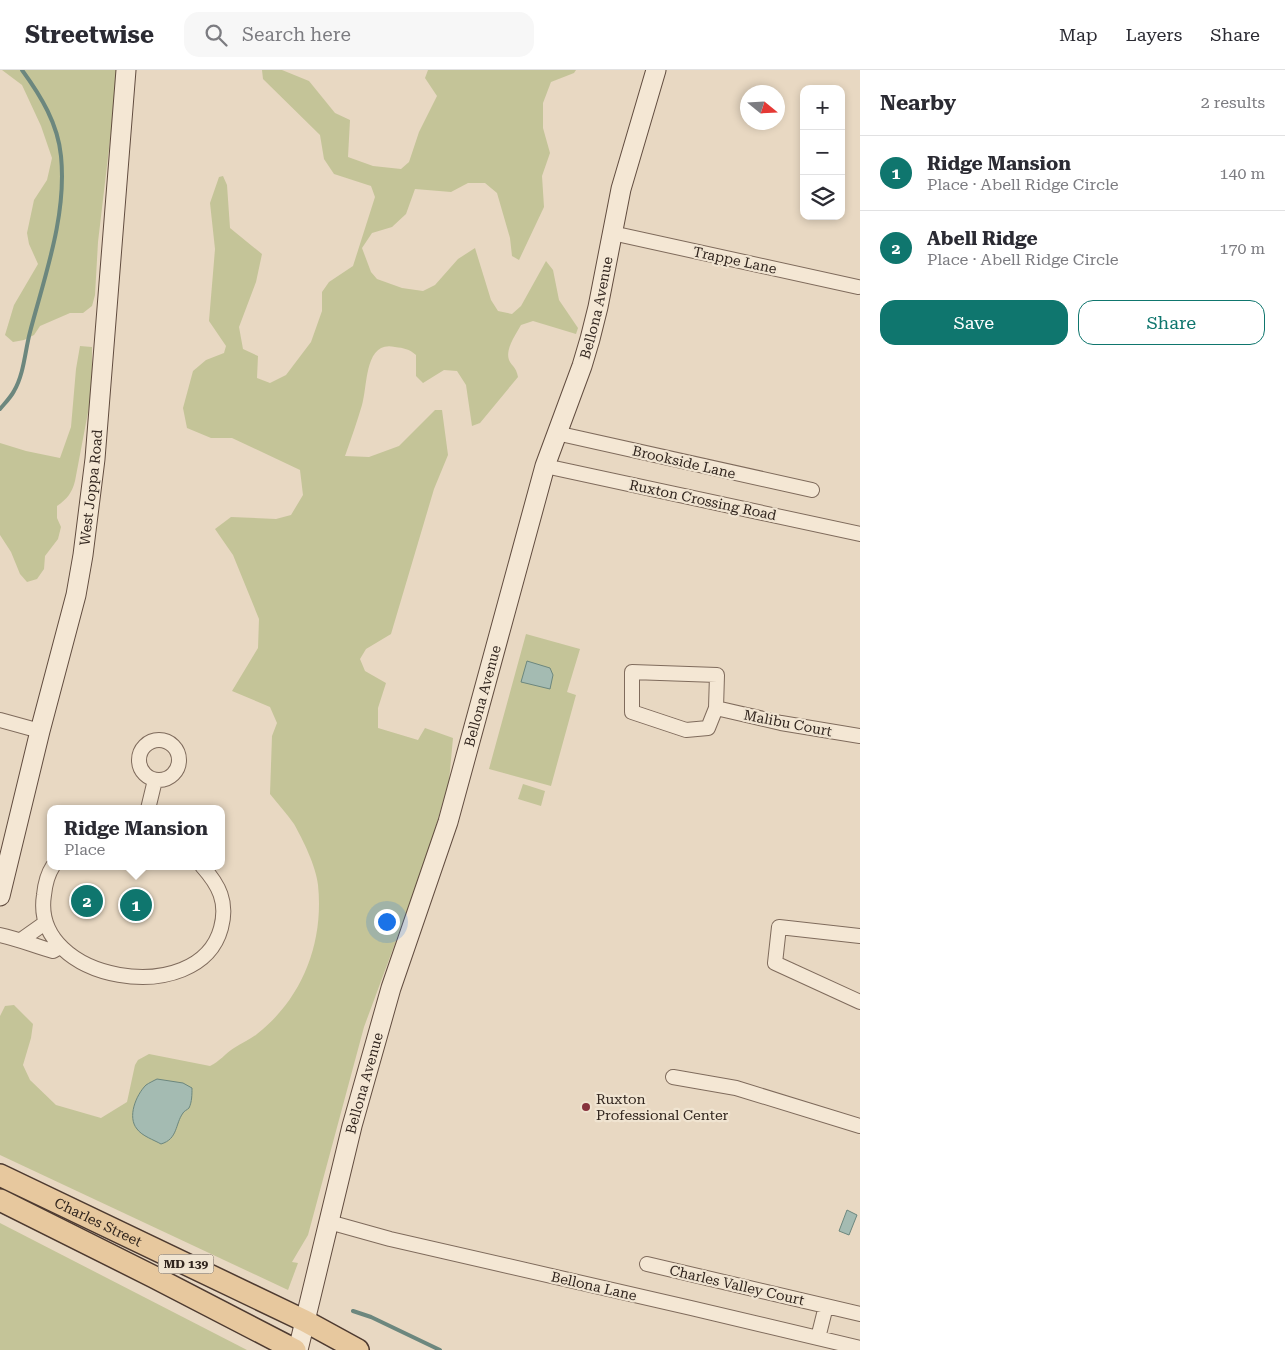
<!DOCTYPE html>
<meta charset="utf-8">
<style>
body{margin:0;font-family:"Roboto Serif",serif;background:#f7f7f7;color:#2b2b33}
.controls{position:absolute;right:15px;top:15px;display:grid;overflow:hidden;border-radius:10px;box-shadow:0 2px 8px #0003}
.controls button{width:45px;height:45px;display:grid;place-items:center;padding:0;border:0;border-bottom:1px solid #e1e1e2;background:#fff;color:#2b2b33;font:25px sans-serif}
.compass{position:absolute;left:740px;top:15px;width:45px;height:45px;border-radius:50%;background:#fff;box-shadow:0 2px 8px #0003;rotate:108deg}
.you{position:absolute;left:386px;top:851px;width:18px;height:18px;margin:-12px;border:4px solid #fff;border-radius:50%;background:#1a73e8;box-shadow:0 0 0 8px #1a73e833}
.badge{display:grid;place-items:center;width:32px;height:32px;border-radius:50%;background:#0f766e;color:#fff;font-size:16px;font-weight:700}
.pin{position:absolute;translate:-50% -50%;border:2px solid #fff;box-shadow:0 1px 5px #0006}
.popup{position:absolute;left:47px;top:735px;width:178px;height:65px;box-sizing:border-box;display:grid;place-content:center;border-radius:10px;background:#fff;filter:drop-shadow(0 1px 4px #0005);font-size:16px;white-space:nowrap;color:#7c7c81}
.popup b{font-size:19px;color:#2b2b33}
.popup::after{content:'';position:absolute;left:50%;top:100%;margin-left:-10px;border:10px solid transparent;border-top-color:#fff}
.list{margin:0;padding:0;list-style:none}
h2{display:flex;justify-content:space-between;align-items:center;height:65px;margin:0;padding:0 20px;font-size:21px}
h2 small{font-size:16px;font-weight:400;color:#7c7c81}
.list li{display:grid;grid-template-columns:32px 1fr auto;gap:15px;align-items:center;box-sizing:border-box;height:75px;padding:0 20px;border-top:1px solid #e1e1e2}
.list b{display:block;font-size:19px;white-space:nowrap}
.list p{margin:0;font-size:16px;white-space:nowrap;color:#7c7c81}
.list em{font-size:16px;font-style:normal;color:#7c7c81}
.actions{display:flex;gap:10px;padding:15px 20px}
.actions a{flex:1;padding:11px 0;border:1px solid #0f766e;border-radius:15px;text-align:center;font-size:18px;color:#0f766e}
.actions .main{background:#0f766e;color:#fff}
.icon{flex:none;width:28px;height:28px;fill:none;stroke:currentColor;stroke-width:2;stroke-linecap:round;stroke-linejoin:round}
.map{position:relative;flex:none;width:860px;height:1280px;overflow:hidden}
header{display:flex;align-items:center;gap:30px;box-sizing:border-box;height:70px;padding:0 25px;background:#fff;border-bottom:1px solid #e1e1e2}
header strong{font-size:24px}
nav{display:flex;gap:28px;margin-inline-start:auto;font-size:18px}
.search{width:350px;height:45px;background:#f7f7f7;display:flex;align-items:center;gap:12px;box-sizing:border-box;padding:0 18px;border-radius:15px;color:#7c7c81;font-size:19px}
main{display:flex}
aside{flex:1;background:#fff}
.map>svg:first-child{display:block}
.green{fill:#c4c498}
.water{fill:#a4bbb2;stroke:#6c877e}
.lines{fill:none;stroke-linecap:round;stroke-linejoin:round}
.stream{stroke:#6c877e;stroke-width:4}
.street-casing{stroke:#7f6b5c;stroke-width:16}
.secondary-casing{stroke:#614c3f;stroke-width:21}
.primary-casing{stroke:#4d3a30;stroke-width:24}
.street{stroke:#f4e7d4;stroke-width:14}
.secondary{stroke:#f4e7d4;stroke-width:19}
.primary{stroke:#e7c89e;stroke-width:21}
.poi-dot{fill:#87333d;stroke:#f0e4d1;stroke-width:2}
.labels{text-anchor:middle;stroke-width:4.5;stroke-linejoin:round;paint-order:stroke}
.shield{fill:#f0e4d1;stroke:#6a5e54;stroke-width:1}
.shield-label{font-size:12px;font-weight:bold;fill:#31251e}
.street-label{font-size:14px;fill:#31251e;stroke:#f0e4d1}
.poi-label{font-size:14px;fill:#31251e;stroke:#f0e4d1;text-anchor:start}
</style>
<header>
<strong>Streetwise</strong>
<div class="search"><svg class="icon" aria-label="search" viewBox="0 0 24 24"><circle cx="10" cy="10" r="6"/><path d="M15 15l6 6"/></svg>Search here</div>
<nav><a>Map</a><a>Layers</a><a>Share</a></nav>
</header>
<main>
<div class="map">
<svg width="860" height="1280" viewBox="0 0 860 1280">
<rect width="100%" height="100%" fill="#e8d8c2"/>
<path class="green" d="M2 0H116V19L98 172 95 225 92 236 83 243H70L40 256 34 265 24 270 13 272 5 265 14 235 38 194 29 174 27 163 34 130 47 110 52 88 41 56 22 15Z
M262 0H282L309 11 335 43 350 50 348 87 373 96 401 99 409 92 419 62 437 26 425 8 428 0H576L574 3 551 12 543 33V58L550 83 542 106 544 137 519 190 512 186 510 168 497 123 485 113H468L451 122 415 119 406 144 392 157 372 163 362 178 371 202 377 209 402 218 423 221 435 215 458 189 475 178 491 230 498 241 512 244 521 236 546 191 553 200 559 230 578 258 576 264 533 251 521 255C516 264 505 279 509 290 512 297 516 296 518 307L480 353 472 356 466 315 457 301 444 300 423 313 416 306V285C409 279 404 278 395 277 364 270 368 316 362 335 357 352 351 369 345 386L369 387 399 376 435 340H442L448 385 434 419 391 564 366 579 360 589 365 601 386 613 378 638V658L418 670 425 658 453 668 449 711 426 790 364 957 308 1165 292 1192 298 1193 288 1220 0 1085V946L5 936 14 935 33 954 31 968 23 995 30 1010 56 1035 101 1048 127 1032 135 995 138 990 149 984 210 996C219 992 226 983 234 978 242 973 251 969 257 964 303 928 324 872 318 815 316 796 303 770 294 754 287 744 278 734 270 724L272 666 277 653 270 637 232 621 258 578 259 549 233 485 215 459 231 447 276 449 291 445 303 425 300 400 232 368H211L187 358 183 338 193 301 206 290 224 283 226 276 209 251 215 179 210 133 219 107 223 106 227 115 230 158 262 184 256 212 239 257 243 279 258 286 257 308 270 313 286 305 311 272 322 241V222L329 212 353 196 375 127 371 116 334 104 324 89 320 65 263 9Z
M80 276 92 277V321L75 411C72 423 67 429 57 436V448L61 457 58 469 45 486 44 499 37 509 27 512 20 504 11 482 0 465V373L26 381 60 388 71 357 76 299Z
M526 564 580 579 567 622 576 625 551 716 489 699Z
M523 714 545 721 541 736 518 729Z
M0 1153 247 1280H0Z"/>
<path class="water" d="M527 591 550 598 553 605 550 619 521 612Z
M157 1009 183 1013 192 1018C192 1024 192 1032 189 1038 187 1040 184 1041 183 1043 175 1054 178 1069 161 1074 154 1070 142 1066 137 1059 127 1047 136 1025 146 1015 149 1013 153 1011 157 1009Z
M847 1140 857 1145 849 1165 839 1161Z"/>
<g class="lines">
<path class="stream" d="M0 339C5 333 11 327 14 321 24 304 25 281 30 262 45 205 67 145 61 86 58 54 41 26 22 0
M353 1241 371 1247 440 1280"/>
<g class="street-casing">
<path id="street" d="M612 163 858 217
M556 363 812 420
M545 396 860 464
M632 602 717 605 716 638 708 658 686 660 632 642Z
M716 638 781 653 860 666
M0 650 40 661
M139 690a20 20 0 1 1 40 0a20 20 0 1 1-40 0Z
M148 739 155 710
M53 796C47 805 45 815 44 825 30 912 199 940 221 858 228 832 219 815 202 796
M0 865C19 869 35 876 53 881L60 877
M860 866 779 857 775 893 860 932
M21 870 45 853
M673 1007 736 1018 860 1056
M329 1152 390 1169 691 1238 860 1278
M647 1194 860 1244
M818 1268 826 1236"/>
</g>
<g class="secondary-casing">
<g id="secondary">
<path id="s1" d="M0 826 40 661 76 525 83 485 95 389 126 0"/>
<path id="s2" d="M298 1280 352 1056 391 918 448 752 545 396 582 296 590 269 598 237 621 119 656 0"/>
</g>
</g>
<g class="primary-casing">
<g id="primary">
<path id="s3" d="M0 1105 305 1251 358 1280"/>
<path d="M0 1130 154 1207 295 1280"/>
</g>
</g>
<use href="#street" class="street"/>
<use href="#secondary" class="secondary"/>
<use href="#primary" class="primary"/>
</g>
<circle class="poi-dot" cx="586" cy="1037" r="5"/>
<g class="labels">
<rect class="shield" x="158.5" y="1184.5" width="55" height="19" rx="4"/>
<g class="shield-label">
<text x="186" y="1198">MD 139</text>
</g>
<g class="street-label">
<text transform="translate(735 190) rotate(12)" y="5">Trappe Lane</text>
<text dy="5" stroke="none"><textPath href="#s2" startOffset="1085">Bellona Avenue</textPath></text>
<text transform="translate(684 392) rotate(13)" y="5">Brookside Lane</text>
<text dy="5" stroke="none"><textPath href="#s1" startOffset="419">West Joppa Road</textPath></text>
<text transform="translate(703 430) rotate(12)" y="5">Ruxton Crossing Road</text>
<text dy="5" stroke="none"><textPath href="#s2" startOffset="680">Bellona Avenue</textPath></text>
<text transform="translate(788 653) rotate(11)" y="5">Malibu Court</text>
<text dy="5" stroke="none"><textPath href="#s2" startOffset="275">Bellona Avenue</textPath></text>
<text dy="5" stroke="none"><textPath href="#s3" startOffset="109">Charles Street</textPath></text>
<text transform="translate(737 1215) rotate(13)" y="5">Charles Valley Court</text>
<text transform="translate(594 1216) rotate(13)" y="5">Bellona Lane</text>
</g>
<g class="poi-label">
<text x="596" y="1034">Ruxton<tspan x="596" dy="16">Professional Center</tspan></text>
</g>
</g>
</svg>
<div class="controls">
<button>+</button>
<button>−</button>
<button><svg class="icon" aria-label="layers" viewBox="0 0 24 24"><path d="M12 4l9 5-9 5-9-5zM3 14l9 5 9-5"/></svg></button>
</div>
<svg class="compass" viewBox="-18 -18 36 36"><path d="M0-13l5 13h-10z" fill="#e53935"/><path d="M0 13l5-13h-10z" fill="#7c7c81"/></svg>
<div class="you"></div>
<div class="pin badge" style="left:136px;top:835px">1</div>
<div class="popup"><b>Ridge Mansion</b>Place</div>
<div class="pin badge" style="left:87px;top:831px">2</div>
</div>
<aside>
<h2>Nearby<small>2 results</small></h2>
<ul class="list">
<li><span class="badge">1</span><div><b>Ridge Mansion</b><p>Place · Abell Ridge Circle</p></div><em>140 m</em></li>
<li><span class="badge">2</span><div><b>Abell Ridge</b><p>Place · Abell Ridge Circle</p></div><em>170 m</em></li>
</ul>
<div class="actions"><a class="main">Save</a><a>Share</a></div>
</aside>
</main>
